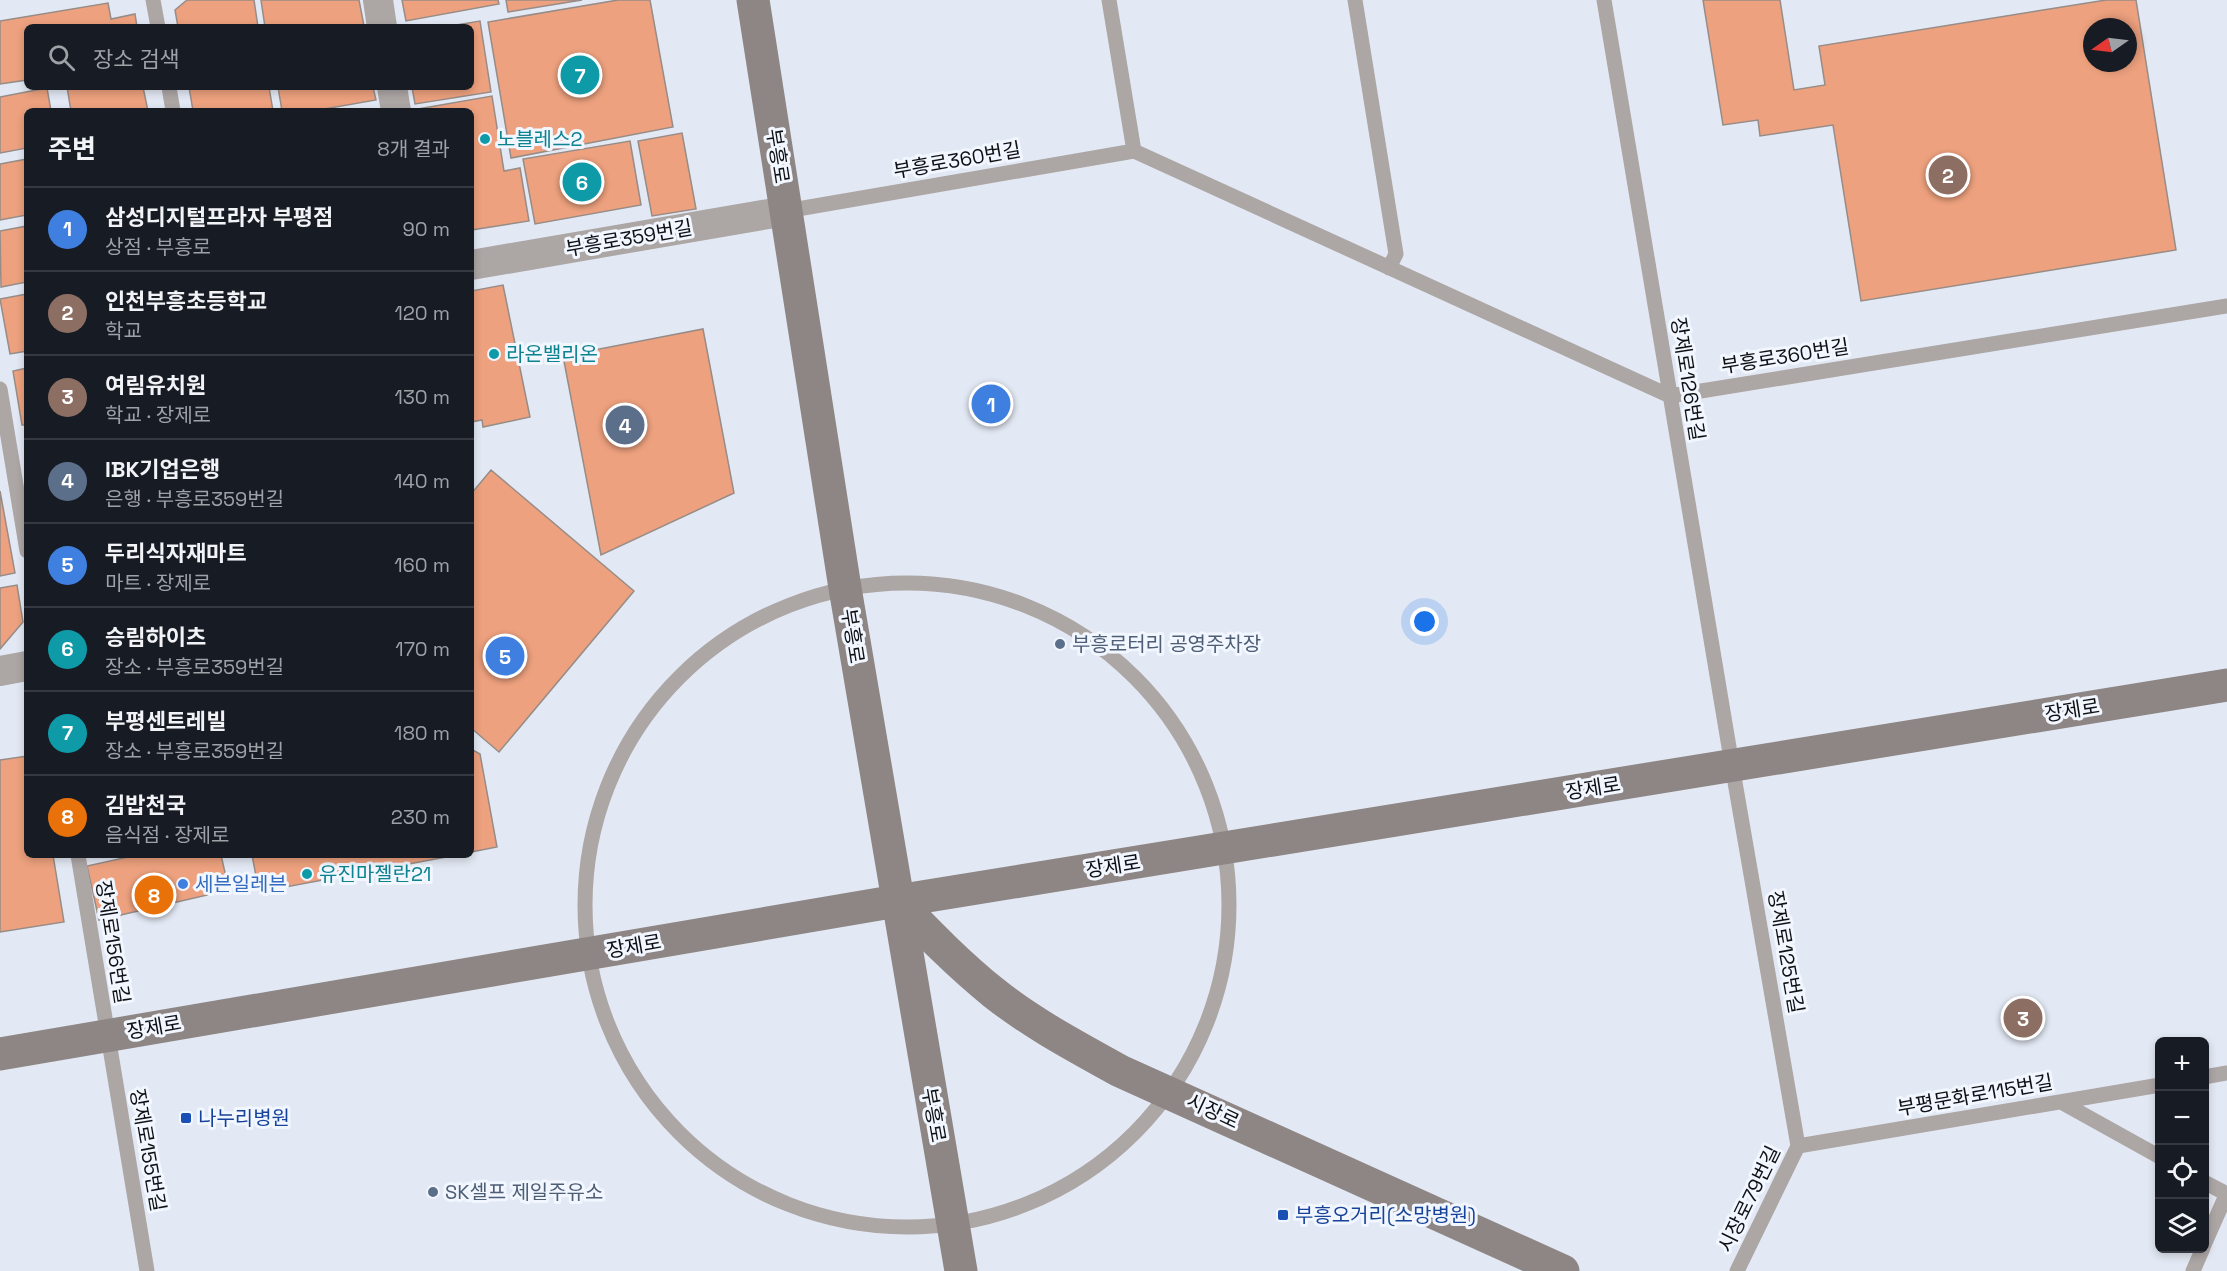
<!DOCTYPE html>
<html lang="ko">
<meta charset="utf-8">
<style>
body{margin:0;font-family:"Space Grotesk","Noto Sans KR",sans-serif;background:#20242c;color:#f1f3f6}
.controls{position:absolute;right:18px;bottom:18px;display:grid;overflow:hidden;border-radius:9px;box-shadow:0 3px 9px #0003}
.controls button{width:54px;height:54px;display:grid;place-items:center;padding:0;border:0;border-bottom:2px solid #363941;background:#171b24;color:#f1f3f6;font:30px sans-serif}
.compass{position:absolute;left:2083px;top:18px;width:54px;height:54px;border-radius:50%;background:#171b24;box-shadow:0 3px 9px #0003;rotate:256deg}
.you{position:absolute;left:1425px;top:622px;width:21px;height:21px;margin:-15px;border:4px solid #fff;border-radius:50%;background:#1a73e8;box-shadow:0 0 0 9px #1a73e833}
.badge{display:grid;place-items:center;width:39px;height:39px;border-radius:50%;background:#b7ab99;color:#fff;font-size:20px;font-weight:700}
.pin{position:absolute;translate:-50% -50%;border:3px solid #fff;box-shadow:0 2px 6px #0006}
.list{margin:0;padding:0;list-style:none}
h2{display:flex;justify-content:space-between;align-items:center;height:78px;margin:0;padding:0 24px;font-size:26px}
h2 small{font-size:20px;font-weight:400;color:#9ea1a6}
.list li{display:grid;grid-template-columns:39px 1fr auto;gap:18px;align-items:center;box-sizing:border-box;height:84px;padding:0 24px;border-top:2px solid #363941}
.list b{display:block;font-size:22px;white-space:nowrap}
.list p{margin:0;font-size:20px;white-space:nowrap;color:#9ea1a6}
.list em{font-size:20px;font-style:normal;color:#9ea1a6}
.icon{flex:none;width:33px;height:33px;fill:none;stroke:currentColor;stroke-width:2;stroke-linecap:round;stroke-linejoin:round}
.map{position:relative;flex:none;width:2227px;height:1271px;overflow:hidden}
.search{position:absolute;background:#171b24;box-shadow:0 3px 9px #0003;left:24px;top:24px;width:450px;height:66px;display:flex;align-items:center;gap:15px;box-sizing:border-box;padding:0 21px;border-radius:9px;color:#9ea1a6;font-size:22px}
.panel{position:absolute;background:#171b24;box-shadow:0 3px 9px #0003;left:24px;top:108px;width:450px;height:750px;border-radius:9px}
.map>svg:first-child{display:block}
.building{fill:#eda17e;stroke:#978c87;stroke-width:1.5;fill-rule:evenodd}
.lines{fill:none;stroke-linecap:round;stroke-linejoin:round}
.lane{stroke:#aca6a5;stroke-width:15}
.street{stroke:#aca6a5;stroke-width:30}
.secondary{stroke:#8e8685;stroke-width:33}
.culture-dot{fill:#0f9aa8;stroke:#f1f6ff;stroke-width:2}
.service-dot{fill:#5c6f8a;stroke:#f1f6ff;stroke-width:2}
.shop-dot{fill:#3f7fe0;stroke:#f1f6ff;stroke-width:2}
.transit-dot{fill:#1a4fb4;stroke:#f1f6ff;stroke-width:2}
.labels{text-anchor:middle;stroke-width:6;stroke-linejoin:round;paint-order:stroke}
.culture-label{font-size:20px;fill:#0d838f;stroke:#f1f6ff;text-anchor:start}
.street-label{font-size:20px;fill:#0e1013;stroke:#f1f6ff}
.service-label{font-size:20px;fill:#4e5e75;stroke:#f1f6ff;text-anchor:start}
.shop-label{font-size:20px;fill:#366cbe;stroke:#f1f6ff;text-anchor:start}
.transit-label{font-size:20px;fill:#164399;stroke:#f1f6ff;text-anchor:start}
</style>
<div class="map">
<svg width="2227" height="1271" viewBox="0 0 2227 1271">
<rect width="100%" height="100%" fill="#e3e9f4"/>
<path class="building" d="M187 0H254L258 27H178L175 10Z
M261 0H359L364 26 265 27Z
M402 0H498L499 4 406 21Z
M506 0H582L508 12Z
M618 0H650L673 127 511 158 488 22Z
M1703 0H1780L1794 90 1825 85 1819 46 2106 0H2136L2176 250 1861 301 1833 125 1760 136 1758 120 1723 125ZM2092 27H2128V63H2092Z
M108 3 111 19 135 14 137 27H27V80L0 84V21Z
M480 21 491 92 415 104 412 87H471V27H444Z
M67 87H143L148 111H71Z
M189 87H269L273 111H193Z
M278 87H373L376 100 313 111H282Z
M47 88 51 111H27V148L0 153V97Z
M492 96 504 171 520 168 529 221 471 230V111L412 110Z
M682 133 696 209 652 216 638 141Z
M630 141 641 205 535 224 523 159Z
M27 159V215L0 220V164Z
M27 226V282L1 287 0 231Z
M503 285 530 417 483 427 482 420 471 422V291Z
M27 294V351L10 354 0 299Z
M703 329 734 493 601 555 563 356Z
M27 368V425H22L13 371Z
M491 470 634 591 499 752 471 728V494Z
M0 491 15 573 0 576Z
M17 585 23 622 0 649V588Z
M471 749 480 754 497 847 471 852Z
M27 756V855H53L64 922 0 932V760Z
M137 855H221L229 890 99 920 87 866Z
M252 855H457L259 892Z"/>
<g class="lines">
<path class="lane" d="M153 0 158 27
M1109 0 1134 151
M1355 0 1396 254 1389 268
M1604 0 1732 765 1798 1146
M169 87 173 111
M786 211 1134 151 1670 396 2227 306
M0 389 27 551
M585 905a322 322 0 1 1 644 0a322 322 0 1 1-644 0Z
M78 855 147 1271
M2204 1077 2227 1073
M2061 1102 2160 1157
M1798 1146 2160 1085
M2204 1182 2227 1194
M2204 1245 2227 1193
M1737 1271 1798 1146
M2193 1271 2203 1248"/>
<path class="street" d="M378 0 382 27
M392 87 396 111
M471 265 786 211
M0 671 27 666"/>
<path class="secondary" d="M753 0 845 588 961 1271
M897 901C928 933 959 965 994 993 1033 1024 1077 1047 1120 1071L1563 1271
M0 1054 897 901 2227 685"/>
</g>
<g class="culture-dot">
<circle cx="485" cy="139" r="6"/>
<circle cx="494" cy="354" r="6"/>
<circle cx="307" cy="874" r="6"/>
</g>
<g class="service-dot">
<circle cx="1060" cy="644" r="6"/>
<circle cx="433" cy="1192" r="6"/>
</g>
<circle class="shop-dot" cx="183" cy="884" r="6"/>
<g class="transit-dot">
<rect x="180" y="1112" width="12" height="12" rx="3"/>
<rect x="1277" y="1209" width="12" height="12" rx="3"/>
</g>
<g class="labels">
<g class="culture-label">
<text x="497" y="146">노블레스2</text>
<text x="506" y="361">라온밸리온</text>
<text x="319" y="881">유진마젤란21</text>
</g>
<g class="street-label">
<text transform="translate(778 156) rotate(81)" y="7">부흥로</text>
<text transform="translate(957 160) rotate(-10)" y="7">부흥로360번길</text>
<text transform="translate(629 238) rotate(-10)" y="7">부흥로359번길</text>
<text transform="translate(1785 356) rotate(-9)" y="7">부흥로360번길</text>
<text transform="translate(1688 379) rotate(81)" y="7">장제로126번길</text>
<text transform="translate(853 636) rotate(81)" y="7">부흥로</text>
<text transform="translate(2072 710) rotate(-9)" y="7">장제로</text>
<text transform="translate(1593 788) rotate(-9)" y="7">장제로</text>
<text transform="translate(1113 866) rotate(-9)" y="7">장제로</text>
<text transform="translate(113 942) rotate(81)" y="7">장제로156번길</text>
<text transform="translate(634 946) rotate(-10)" y="7">장제로</text>
<text transform="translate(1786 952) rotate(80)" y="7">장제로125번길</text>
<text transform="translate(154 1027) rotate(-10)" y="7">장제로</text>
<text transform="translate(1975 1095) rotate(-10)" y="7">부평문화로115번길</text>
<text transform="translate(1213 1111) rotate(25)" y="7">시장로</text>
<text transform="translate(934 1115) rotate(80)" y="7">부흥로</text>
<text transform="translate(148 1150) rotate(80)" y="7">장제로155번길</text>
<text transform="translate(1749 1199) rotate(-64)" y="7">시장로79번길</text>
</g>
<g class="service-label">
<text x="1072" y="651">부흥로터리 공영주차장</text>
<text x="445" y="1199">SK셀프 제일주유소</text>
</g>
<g class="shop-label">
<text x="195" y="891">세븐일레븐</text>
</g>
<g class="transit-label">
<text x="198" y="1125">나누리병원</text>
<text x="1295" y="1222">부흥오거리(소망병원)</text>
</g>
</g>
</svg>
<div class="controls">
<button>+</button>
<button>−</button>
<button><svg class="icon" aria-label="locate" viewBox="0 0 24 24"><circle cx="12" cy="12" r="6"/><path d="M12 2v4M12 18v4M2 12h4M18 12h4"/></svg></button>
<button><svg class="icon" aria-label="layers" viewBox="0 0 24 24"><path d="M12 4l9 5-9 5-9-5zM3 14l9 5 9-5"/></svg></button>
</div>
<svg class="compass" viewBox="-18 -18 36 36"><path d="M0-13l5 13h-10z" fill="#e53935"/><path d="M0 13l5-13h-10z" fill="#9ea1a6"/></svg>
<div class="you"></div>
<div class="pin badge" style="left:991px;top:404px;background:#3f7fe0">1</div>
<div class="pin badge" style="left:1948px;top:175px;background:#8d6e63">2</div>
<div class="pin badge" style="left:2023px;top:1018px;background:#8d6e63">3</div>
<div class="pin badge" style="left:625px;top:425px;background:#5c6f8a">4</div>
<div class="pin badge" style="left:505px;top:656px;background:#3f7fe0">5</div>
<div class="pin badge" style="left:582px;top:182px;background:#0f9aa8">6</div>
<div class="pin badge" style="left:580px;top:75px;background:#0f9aa8">7</div>
<div class="pin badge" style="left:154px;top:895px;background:#e8710a">8</div>
<div class="search"><svg class="icon" aria-label="search" viewBox="0 0 24 24"><circle cx="10" cy="10" r="6"/><path d="M15 15l6 6"/></svg>장소 검색</div>
<section class="panel">
<h2>주변<small>8개 결과</small></h2>
<ul class="list">
<li><span class="badge" style="background:#3f7fe0">1</span><div><b>삼성디지털프라자 부평점</b><p>상점 · 부흥로</p></div><em>90 m</em></li>
<li><span class="badge" style="background:#8d6e63">2</span><div><b>인천부흥초등학교</b><p>학교</p></div><em>120 m</em></li>
<li><span class="badge" style="background:#8d6e63">3</span><div><b>여림유치원</b><p>학교 · 장제로</p></div><em>130 m</em></li>
<li><span class="badge" style="background:#5c6f8a">4</span><div><b>IBK기업은행</b><p>은행 · 부흥로359번길</p></div><em>140 m</em></li>
<li><span class="badge" style="background:#3f7fe0">5</span><div><b>두리식자재마트</b><p>마트 · 장제로</p></div><em>160 m</em></li>
<li><span class="badge" style="background:#0f9aa8">6</span><div><b>승림하이츠</b><p>장소 · 부흥로359번길</p></div><em>170 m</em></li>
<li><span class="badge" style="background:#0f9aa8">7</span><div><b>부평센트레빌</b><p>장소 · 부흥로359번길</p></div><em>180 m</em></li>
<li><span class="badge" style="background:#e8710a">8</span><div><b>김밥천국</b><p>음식점 · 장제로</p></div><em>230 m</em></li>
</ul>
</section>
</div>
